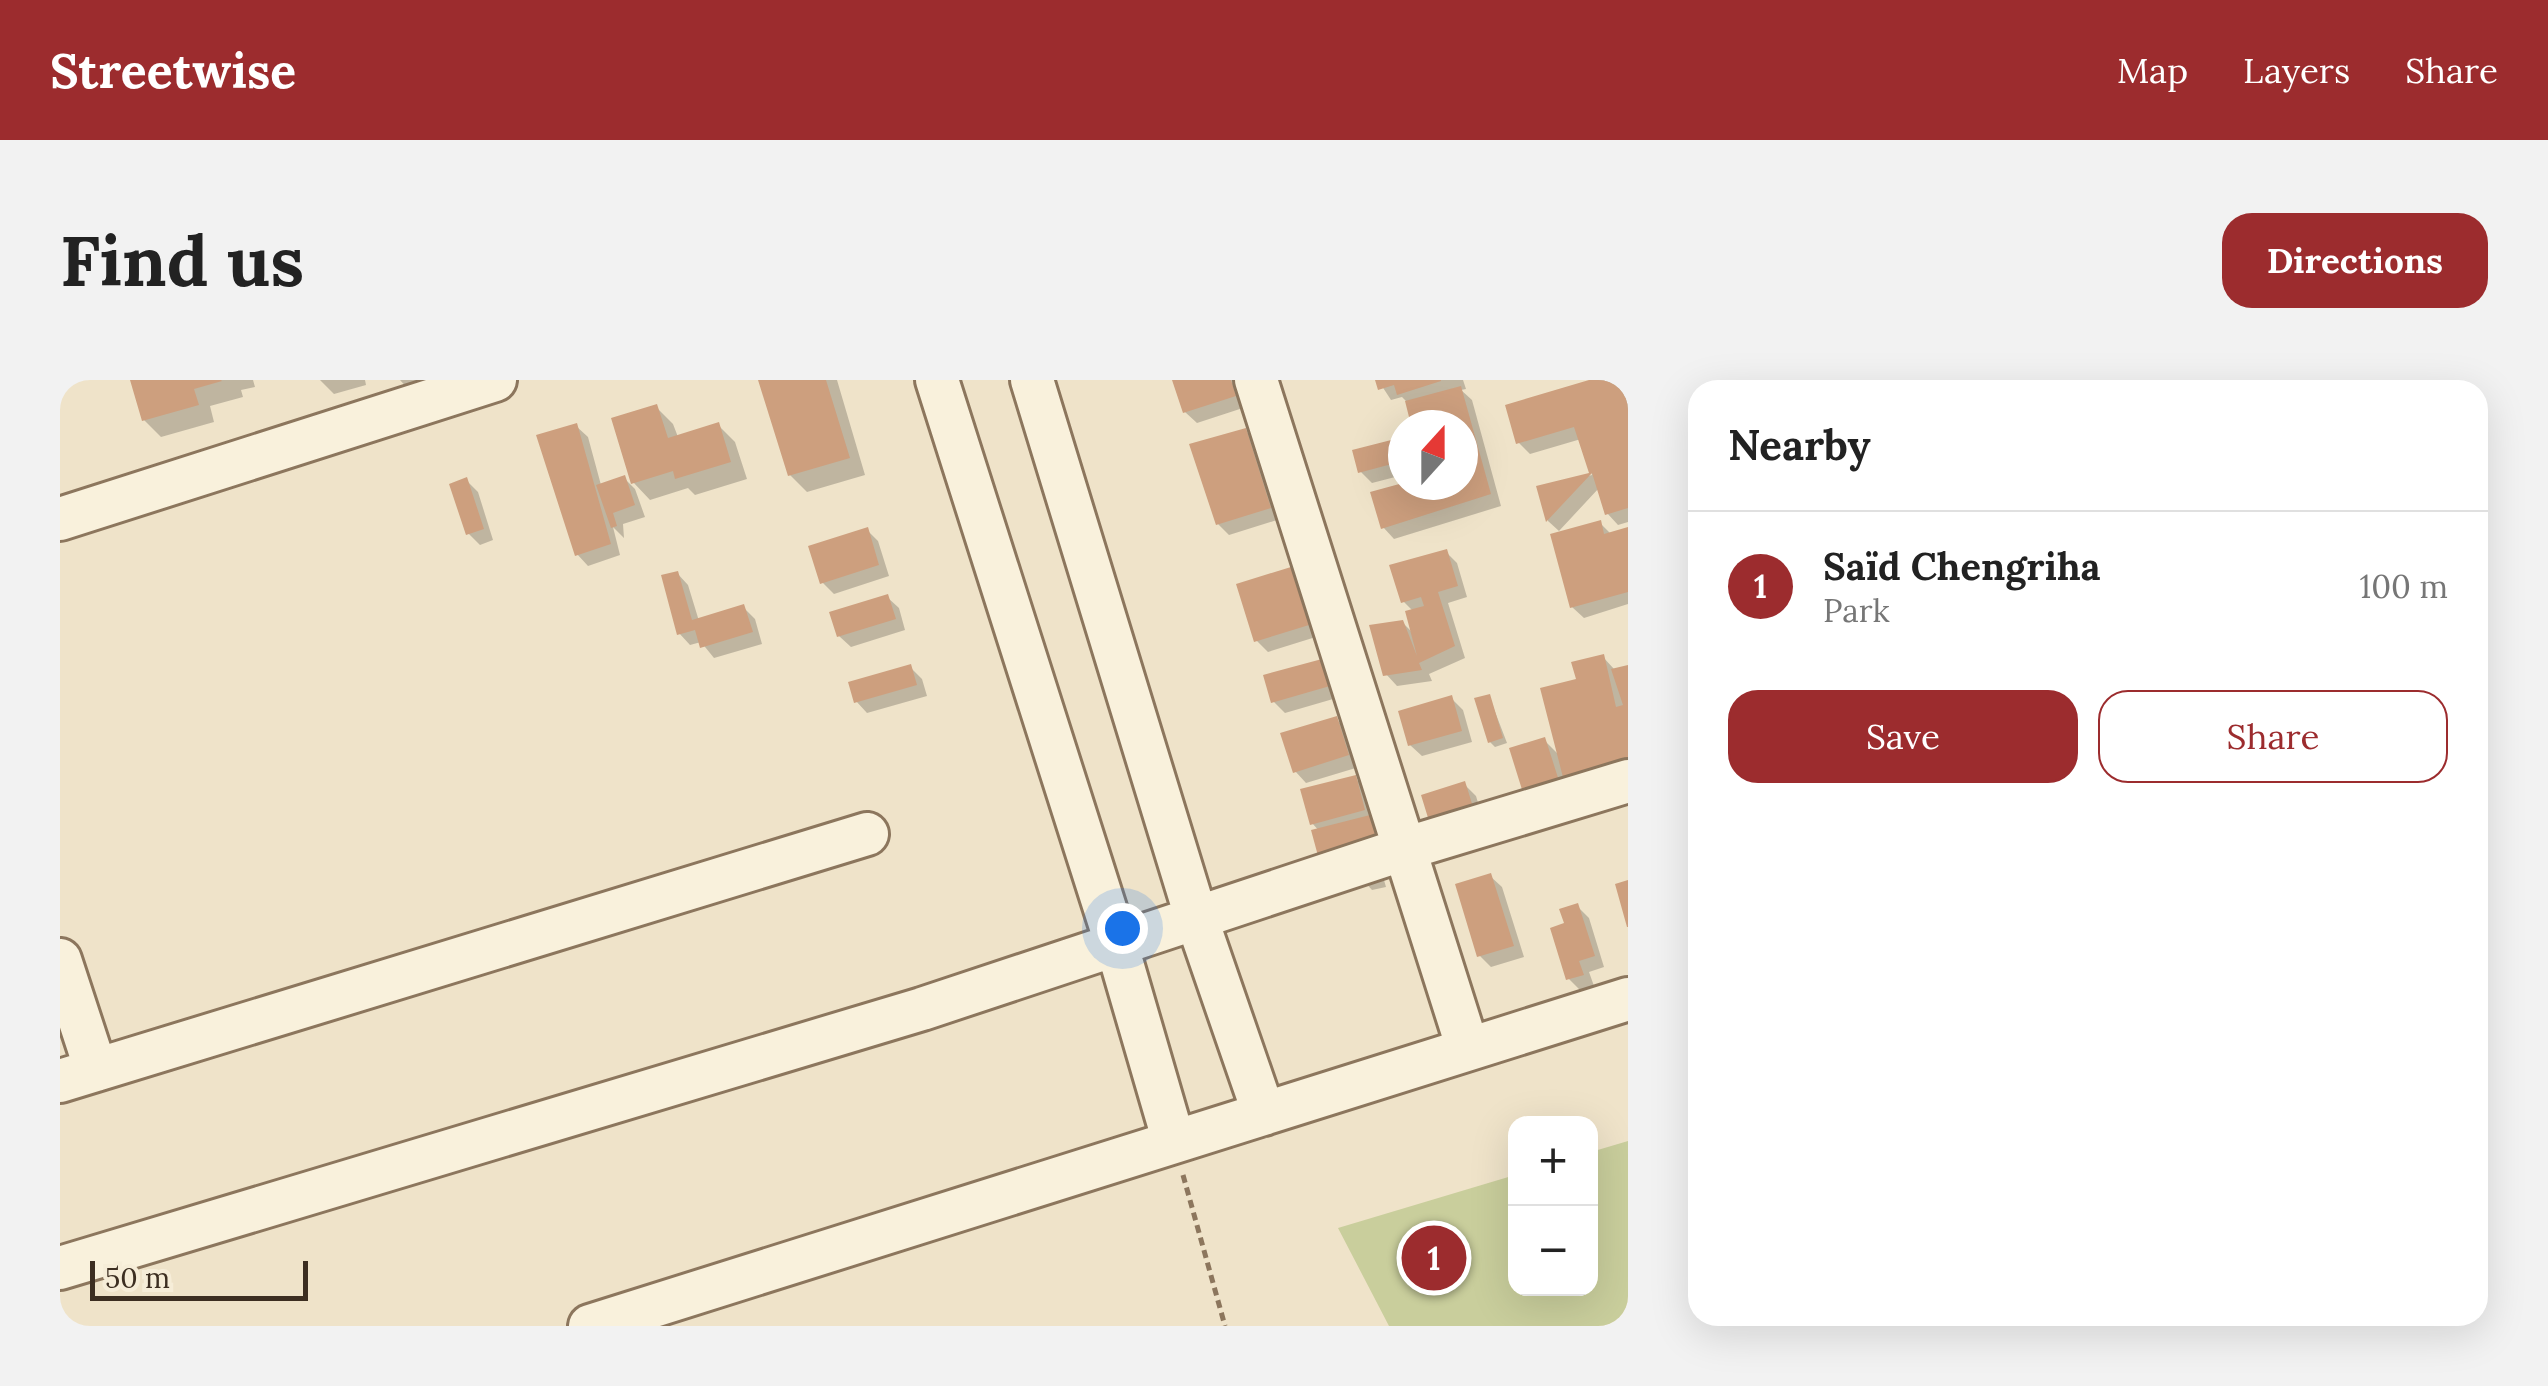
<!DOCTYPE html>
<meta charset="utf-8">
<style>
body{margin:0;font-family:Lora,serif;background:#f2f2f2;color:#222}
.controls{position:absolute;right:30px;bottom:30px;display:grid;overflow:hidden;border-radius:20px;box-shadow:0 10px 40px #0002}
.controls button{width:90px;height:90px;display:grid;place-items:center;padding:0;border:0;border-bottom:2px solid #e0e0e0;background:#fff;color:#222;font:50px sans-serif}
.compass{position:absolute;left:1328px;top:30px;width:90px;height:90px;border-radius:50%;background:#fff;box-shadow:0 10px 40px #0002;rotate:21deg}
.scale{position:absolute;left:30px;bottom:25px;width:218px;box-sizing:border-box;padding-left:10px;border:5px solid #3c2e21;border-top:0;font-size:28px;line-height:35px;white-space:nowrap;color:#3c2e21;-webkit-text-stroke:8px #f6edd8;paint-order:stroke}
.you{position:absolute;left:1062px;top:548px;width:35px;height:35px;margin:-25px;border:8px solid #fff;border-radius:50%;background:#1a73e8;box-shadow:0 0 0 15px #1a73e833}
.badge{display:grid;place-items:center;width:65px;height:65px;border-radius:50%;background:#9c2c2e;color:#fff;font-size:32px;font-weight:700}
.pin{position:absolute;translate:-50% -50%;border:5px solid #fff;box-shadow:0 2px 10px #0006}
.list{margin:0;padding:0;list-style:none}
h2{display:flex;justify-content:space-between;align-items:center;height:130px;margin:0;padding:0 40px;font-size:42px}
h2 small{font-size:32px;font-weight:400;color:#767676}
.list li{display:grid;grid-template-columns:65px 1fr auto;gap:30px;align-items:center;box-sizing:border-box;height:150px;padding:0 40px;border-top:2px solid #e0e0e0}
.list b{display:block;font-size:38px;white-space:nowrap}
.list p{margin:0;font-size:32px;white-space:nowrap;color:#767676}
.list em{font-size:32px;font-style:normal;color:#767676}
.actions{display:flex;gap:20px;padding:30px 40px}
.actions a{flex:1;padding:22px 0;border:2px solid #9c2c2e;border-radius:30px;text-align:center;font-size:35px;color:#9c2c2e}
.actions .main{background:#9c2c2e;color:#fff}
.map{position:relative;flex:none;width:1568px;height:946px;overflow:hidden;border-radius:30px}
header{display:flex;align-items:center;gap:60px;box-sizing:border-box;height:140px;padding:0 50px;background:#9c2c2e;color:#fff}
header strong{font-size:48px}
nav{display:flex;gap:55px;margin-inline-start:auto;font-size:35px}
.intro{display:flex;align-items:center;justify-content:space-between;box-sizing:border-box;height:240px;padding:0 60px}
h1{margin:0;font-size:70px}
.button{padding:25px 45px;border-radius:30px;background:#9c2c2e;color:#fff;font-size:35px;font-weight:700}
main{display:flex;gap:60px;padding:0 60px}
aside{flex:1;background:#fff;border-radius:30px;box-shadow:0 10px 40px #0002}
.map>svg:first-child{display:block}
.green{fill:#c9ce9c}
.shadow{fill:#0003}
.building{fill:#cd9f7e}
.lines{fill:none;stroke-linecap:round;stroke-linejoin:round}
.minor-casing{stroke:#8c765d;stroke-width:48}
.path{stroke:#8c765d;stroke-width:5;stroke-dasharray:8 5;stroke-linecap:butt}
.minor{stroke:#f9f1dc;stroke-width:42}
</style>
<header>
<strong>Streetwise</strong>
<nav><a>Map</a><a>Layers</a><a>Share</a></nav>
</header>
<div class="intro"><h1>Find us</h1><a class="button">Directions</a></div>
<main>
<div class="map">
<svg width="1568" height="946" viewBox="0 0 1568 946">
<rect width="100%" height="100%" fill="#efe3c9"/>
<path class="green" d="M1568 761V946H1329L1278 848 1455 795 1456 908H1530L1531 772Z"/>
<path class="shadow" d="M73 0H193L195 7 181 10 183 17 150 26 154 42 101 57 84 40Z
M260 0H305L306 5 274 14Z
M340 0H383L349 10Z
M701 0H777L805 95 747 112 730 95Z
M1114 0H1177L1186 27 1137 43 1125 32Z
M1318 0H1403L1406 9 1401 10 1412 20 1441 126 1334 159 1323 147 1403 105V45H1354L1347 22 1342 17 1331 20Z
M1537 0H1568V142L1558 145 1547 133 1539 108 1499 151 1488 141 1479 108 1532 95 1521 59 1470 74 1458 62Z
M596 27 613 44 618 57 658 45 675 62 687 99 635 115 628 108 590 120 573 102Z
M516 46 528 57 541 105 564 98 575 109 585 137 563 144 564 158 553 147 560 175 528 186 517 174Z
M1186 51 1197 62 1220 139 1169 155 1158 144Z
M1343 59V95L1312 103 1300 91Z
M406 100 418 112 433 160 420 165 408 153Z
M1540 143 1551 154 1568 148V224L1524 238 1512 227Z
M807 150 818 161 829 196 774 214 762 202Z
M1386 172 1397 183 1407 217 1388 223 1405 278 1369 294 1372 301 1337 306 1326 294 1343 243 1354 254 1353 231 1343 221Z
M1230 190 1242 202 1259 256 1208 272 1196 260Z
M617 193 628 205 639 241 683 227 695 239 702 264 654 278 641 262 630 265 619 253Z
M827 217 839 228 845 250 791 267 779 256Z
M1543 277 1554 289 1568 288V398L1478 426 1484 360 1500 376 1519 301Z
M1261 282 1272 293 1280 317 1225 333 1213 321Z
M850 287 862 299 867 316 807 333 796 321Z
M1429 316 1447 363 1435 367 1430 362Z
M1391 318 1403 330 1412 362 1362 376 1350 365Z
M1276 339 1287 350 1299 387 1246 403 1235 391Z
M1295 398 1306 409 1339 488 1322 493 1326 507 1312 510 1252 443Z
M1404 404 1416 416 1423 439 1382 451Z
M1430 496 1442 507 1464 577 1431 587 1420 576Z
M1517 526 1529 538 1544 587 1529 592 1534 606 1520 610 1508 598 1507 545Z"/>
<path class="building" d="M70 0H161L162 1 134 9 139 25 82 41Z
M698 0H766L790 78 728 96Z
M1112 0H1171L1176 16 1123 33Z
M1315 0H1381V1L1337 15 1334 5 1318 10Z
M1529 0H1565L1568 11V128L1545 135 1532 93 1486 142 1476 106 1529 93 1514 47 1456 64 1445 25Z
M1401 6 1431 114 1321 149 1310 112 1343 103 1403 105V45H1351L1345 21Z
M597 24 608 58 659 42 671 82 615 99 613 91 571 104 551 38Z
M517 43 551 164 515 176 476 55Z
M1186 48 1211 128 1156 145 1129 64Z
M1343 57V81L1298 93 1292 70Z
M565 95 575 125 553 133 557 146 551 148 536 105Z
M407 97 424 149 406 155 389 104Z
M1541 140 1544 154 1568 147V212L1510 228 1490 154Z
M808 147 819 185 760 204 748 166Z
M1387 169 1398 206 1378 212 1395 266 1359 283 1362 290 1323 296 1309 245 1343 240 1357 276 1345 231 1364 226 1361 217 1341 223 1329 185Z
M1231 187 1249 245 1194 262 1176 204Z
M618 191 632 240 684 224 693 252 640 268 635 250 617 255 601 195Z
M828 214 836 239 777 257 769 232Z
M1544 274 1556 327 1563 325 1551 289 1568 285V382L1506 409 1480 308 1516 299 1511 282Z
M1262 279 1270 306 1211 323 1203 295Z
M851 284 857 305 794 323 788 302Z
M1430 314 1443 358 1428 363 1414 318Z
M1392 315 1402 351 1348 366 1338 331Z
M1277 336 1289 375 1233 393 1220 353Z
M1485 357 1500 404 1464 416 1449 368Z
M1296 395 1305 430 1250 445 1240 409Z
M1405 401 1413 427 1369 441 1361 415Z
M1318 433 1329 477 1261 487 1251 450Z
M1431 493 1454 566 1417 577 1395 504Z
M1568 500V547H1567L1555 504Z
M1518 523 1535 576 1519 581 1524 595 1506 600 1490 548 1504 543 1499 529Z"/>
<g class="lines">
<g class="minor-casing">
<path id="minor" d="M877 0 1057 566 1114 762
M972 0 1137 540 1204 734
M1196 0 1408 669
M0 139 435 0
M0 580 36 690
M0 701 807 454
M0 888 862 629 1344 469 1568 401
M530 946 1568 619"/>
</g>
<path class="path" d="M1123 795 1165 946"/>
<use href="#minor" class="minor"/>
</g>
</svg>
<div class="controls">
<button>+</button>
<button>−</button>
</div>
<svg class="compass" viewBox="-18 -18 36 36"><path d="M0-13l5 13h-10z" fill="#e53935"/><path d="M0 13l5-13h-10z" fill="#767676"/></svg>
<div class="scale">50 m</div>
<div class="you"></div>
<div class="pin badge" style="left:1374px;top:878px">1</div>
</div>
<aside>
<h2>Nearby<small></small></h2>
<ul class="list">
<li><span class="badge">1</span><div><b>Saïd Chengriha</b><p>Park</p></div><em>100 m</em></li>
</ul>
<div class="actions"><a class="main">Save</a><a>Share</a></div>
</aside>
</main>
